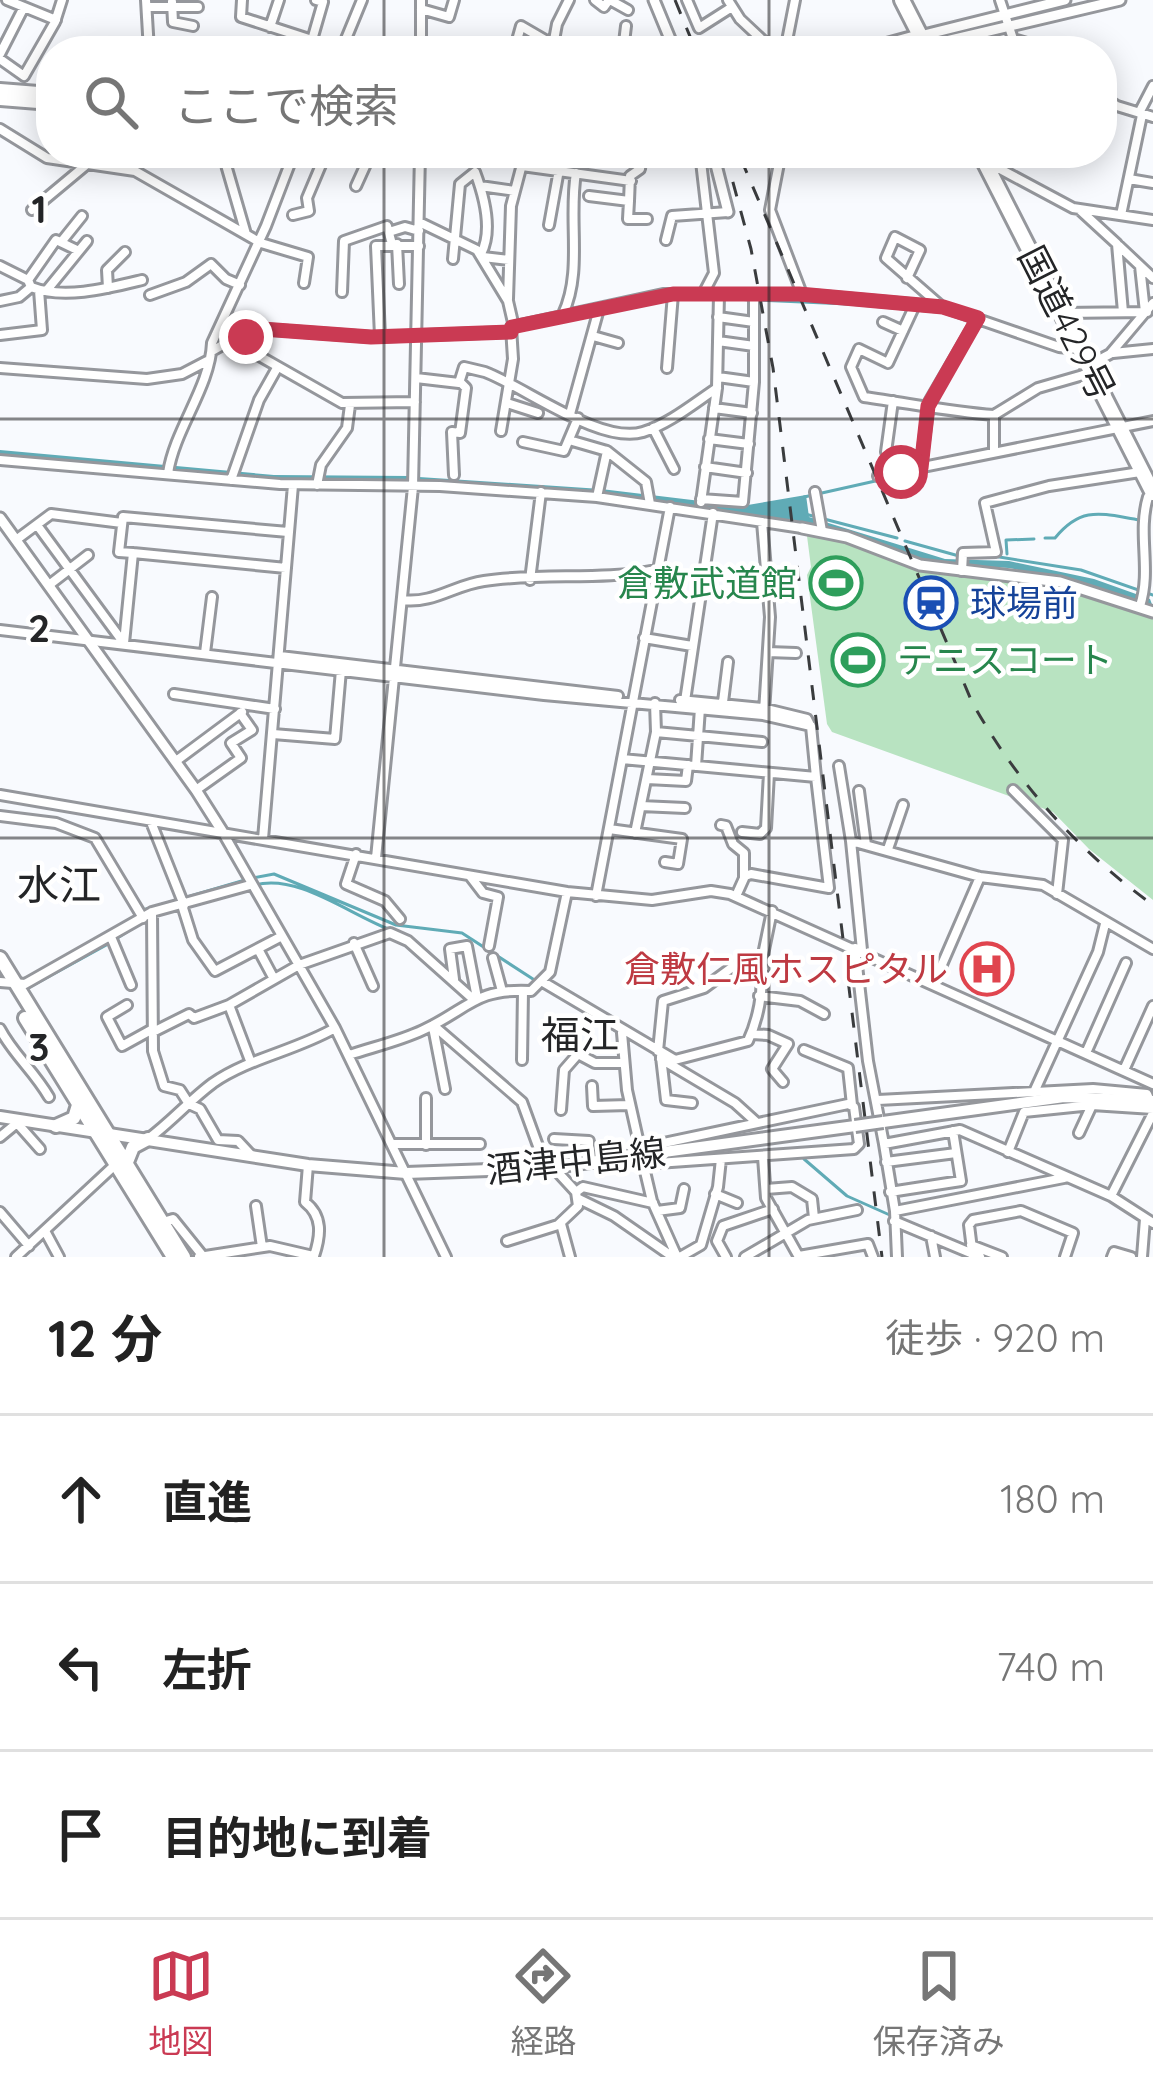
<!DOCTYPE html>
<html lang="ja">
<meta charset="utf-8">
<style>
body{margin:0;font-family:Quicksand,"Noto Sans JP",sans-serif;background:#f6f6f6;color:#222}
.stop{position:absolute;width:36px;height:36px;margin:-27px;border:9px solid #ca3a53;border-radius:50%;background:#fff}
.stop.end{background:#ca3a53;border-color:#fff;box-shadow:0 3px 12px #0008}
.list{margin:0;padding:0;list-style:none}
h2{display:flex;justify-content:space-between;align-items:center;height:156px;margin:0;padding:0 48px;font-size:51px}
h2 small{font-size:39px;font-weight:400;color:#767676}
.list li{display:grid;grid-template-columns:78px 1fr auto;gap:36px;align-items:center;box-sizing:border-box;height:168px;padding:0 48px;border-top:3px solid #e0e0e0}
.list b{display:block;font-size:45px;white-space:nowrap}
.list em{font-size:39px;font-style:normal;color:#767676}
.icon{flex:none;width:66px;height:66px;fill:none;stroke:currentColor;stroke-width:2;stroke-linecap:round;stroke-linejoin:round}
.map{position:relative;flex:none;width:1153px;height:1257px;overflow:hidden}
.search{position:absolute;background:#fff;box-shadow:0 6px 30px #0003;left:36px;right:36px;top:36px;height:132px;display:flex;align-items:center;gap:30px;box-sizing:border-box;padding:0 42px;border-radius:48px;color:#767676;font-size:45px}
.sheet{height:660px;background:#fff}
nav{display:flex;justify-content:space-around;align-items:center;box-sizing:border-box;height:168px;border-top:3px solid #e0e0e0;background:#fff;font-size:33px;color:#767676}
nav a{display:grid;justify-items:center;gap:6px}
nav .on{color:#ca3a53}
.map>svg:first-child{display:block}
.green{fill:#b8e3c1}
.water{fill:#60abb6}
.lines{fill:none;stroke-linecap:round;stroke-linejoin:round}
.stream{stroke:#60abb6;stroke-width:3}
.minor-casing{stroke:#95979c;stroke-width:14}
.tertiary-casing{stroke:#95979c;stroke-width:15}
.secondary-casing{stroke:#95979c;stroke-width:16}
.primary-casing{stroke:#95979c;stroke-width:18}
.trunk-casing{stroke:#95979c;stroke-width:20}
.minor{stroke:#fff;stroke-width:8}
.tertiary{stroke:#fff;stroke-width:9}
.secondary{stroke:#fff;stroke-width:10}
.primary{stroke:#fff;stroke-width:12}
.trunk{stroke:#fff;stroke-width:14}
.rail{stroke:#3a3c3e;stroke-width:3;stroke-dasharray:15 15;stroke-linecap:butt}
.secondary-bridge-casing{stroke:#95979c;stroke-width:16;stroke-linecap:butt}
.secondary-bridge{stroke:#fff;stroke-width:10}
.route{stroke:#ca3a53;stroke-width:15}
.grid{fill:none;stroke:#242527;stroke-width:3;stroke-opacity:0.55}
.labels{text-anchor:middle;stroke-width:9;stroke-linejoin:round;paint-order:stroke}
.street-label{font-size:36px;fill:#242527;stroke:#fff}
.leisure-label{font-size:36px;fill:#27864d;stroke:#fff;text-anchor:end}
.transit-label{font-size:36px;fill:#164399;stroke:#fff;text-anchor:start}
.health-label{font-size:36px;fill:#be3a42;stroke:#fff;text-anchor:end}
.neighbourhood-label{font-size:39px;fill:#242527;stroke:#fff}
.quarter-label{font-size:42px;fill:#242527;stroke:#fff}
.grid-label{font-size:39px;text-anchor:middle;font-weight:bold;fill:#242527;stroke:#fff;stroke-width:9;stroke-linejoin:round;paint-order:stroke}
</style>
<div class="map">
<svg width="1153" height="1257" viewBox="0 0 1153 1257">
<rect width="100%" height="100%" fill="#f8fafe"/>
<path class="green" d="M807 536 840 540 920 571 1020 579 1078 593 1153 619V900L1089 849 1053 812 832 732 827 724 807 575 811 567Z"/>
<path class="water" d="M0 450 274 475 410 476V480L407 484 272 481 0 457Z
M419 477 601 489 742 506 806 495 809 517 945 559 1009 561 1094 579 1150 599 1153 607 1091 585 1009 568 934 564 807 525 601 495 419 484Z"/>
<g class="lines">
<path class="stream" d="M729 298 749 300
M759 300 893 306
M486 329H507
M220 335 268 229
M191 365 207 355
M32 367 142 375
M804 497 911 473
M805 514 897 538
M1045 538H1055C1082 505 1102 514 1140 520V528
M905 541 959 556
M1007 554 1006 540 1034 539
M993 556 1081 570 1153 595
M253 878 274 874 396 925 462 933 536 981
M255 885C298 873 350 915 391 930
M143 910 245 880
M116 939 145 920
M410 939 430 956
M28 988 110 943
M567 1000 619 1033
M626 1037 655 1053
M804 1159 847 1196 892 1216
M901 1220 965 1246"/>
<g class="minor-casing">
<path id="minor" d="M7 0 56 20
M146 0 149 51
M242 0 241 17 312 40 323 2 316 0
M595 0 604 7 609 0
M610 0 628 10
M687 0 699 28 732 7
M728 0 740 19 774 51
M1000 0 1013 39
M172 2 173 22 193 26
M147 7H198
M421 9 449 17 454 0
M270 27 279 0
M1013 39 1054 51
M624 44 641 51
M341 51 362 0
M421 51V0
M514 51 521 26 564 51
M552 51 557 24 569 0
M623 51 626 26
M785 51 795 0
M825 51H829
M1004 51 1013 39
M0 54 24 7
M0 59 24 76 55 22 62 0
M1102 96 1117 106 1153 117
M1139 113 1153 86
M0 129 47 158 135 171 261 243 308 257 304 283
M217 153 226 165 246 234
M700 153 714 273 703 294
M781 153 770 210 802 294
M522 166 631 181
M991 169H1000L1073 208 1153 220
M1129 179 1153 183
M356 186 371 153
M480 186 515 191
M589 196 629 201 630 176 640 169 642 153
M629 201 628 219H647
M32 210 86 165
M1080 210 1117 244 1123 312
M293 215 309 211 307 198 326 153
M1121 215 1142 115
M419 222 477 250 508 301 514 327
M549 225 562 153
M389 232 405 227 419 231
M666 240 672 216 728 212
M62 241 82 216
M397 244 399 284
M1119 246 1153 278
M77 250 56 240 28 280 31 287C64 300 109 288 142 280
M483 257 509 260
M453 259 460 184 475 172C484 196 493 231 481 254
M0 266 28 280
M1140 266 1145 312
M907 278 920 250 895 237 886 258 941 306
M108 288 107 270 125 252
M47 290 87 241
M342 292 344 241 387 226 392 244
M150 295 186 282 211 264 226 279 240 285
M508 299 511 206 525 153
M0 301 19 297 31 287
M915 305 888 363 859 349 851 367 864 397C908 403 950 412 994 415
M1062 313 1147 312
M563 314C583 272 568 219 576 173
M718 317 754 322
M883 322 903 331
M244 333 254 353 342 403 415 402
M0 335 42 330 39 290
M380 336 376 246H419
M593 336 618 343
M718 341 754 346
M212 351 242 334 262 329 371 337 511 332
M1113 353 1153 349
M1089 365 1110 354 1153 303
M0 368 147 379 182 374 207 361
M667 368 673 294
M718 377 754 382
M416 378 459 383 464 367 485 372C525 387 601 445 643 432 669 424 693 404 717 388
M893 401 886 452 922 457 929 402 978 318
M507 403 538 413
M714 408 752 413
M570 414 599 309
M653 428 674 469
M501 431 513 359 511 327 663 294H799L943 307 1059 347 1078 349
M709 439 749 444
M569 440 607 451 597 497
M523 442 564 451 578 418
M607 451 646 482 650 504
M994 452V415L1038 388 1090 373
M0 460 280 484 440 486 597 497 802 528
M705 467 747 473
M168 473C175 428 210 388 212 343L266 226 294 153
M454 475 452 432 460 433 466 388 461 383
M878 476 1153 421
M231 480 259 400 277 368
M317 485 321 465 347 428 350 405
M815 492 822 531
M701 499 743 502 754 382V297
M701 502 717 388 719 295
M762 522 770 617 764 712
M37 525 123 642
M16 540 51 514 122 523
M133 553 286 568
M962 571 963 553 996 552 985 503 1049 486 1140 472
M530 580 541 492
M49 585 88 555
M402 600C434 604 454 585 484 581 542 572 599 581 656 570
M1140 606C1152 569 1137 534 1148 497L1153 494
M0 630 544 695 763 715 811 726 816 777 622 759
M644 638 692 646
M124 643 133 553 119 552 123 517 288 532
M768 652 796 653
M205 653 212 597
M280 656 618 696
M174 694 275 709
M680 700 762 708 807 719 810 725
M685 701 713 513
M723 702 728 662
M656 732 762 742
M273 734 335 739 341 670
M176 761 242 712
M696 766 700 708
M839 766 851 841
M647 779 686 781 688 765
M196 790 241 758 231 743 252 730 240 713
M1013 790 1063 840 1057 894
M859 791 866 845
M0 795 567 892 652 900 711 891 730 894 1153 1084
M641 806 685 808
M0 816 56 823 95 838 143 918
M151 822 184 905
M721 825 726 826 733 844 744 853V878
M609 829 682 839 678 864 665 862
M742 832 760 834 766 828 769 773
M223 833 335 1028 446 1257
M635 833 656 732 655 703
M263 839 293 485
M888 849 903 805
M356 854 346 884 385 901 400 919
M376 858 413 487 420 153
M470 876 483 893 498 897 489 946
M596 896 670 507
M736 896 745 876 751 874 829 888 816 777
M182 905 193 940 215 971 282 936
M152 912 153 1051 164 1086 180 1090 189 1104 200 1109 218 1140 238 1141 251 1155
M111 937 131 985
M354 943 373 986
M855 948 868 1061 884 1144 960 1130 1111 1196 1153 1223
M258 949 274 979
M862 950 851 841 980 877 1043 885 1153 949
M493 958 502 991
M454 979 450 949 467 946 477 998
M0 982 25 984 152 912 250 885
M543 982 675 1060 748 1041C757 1022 765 989 760 969L772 911
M934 983 980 877
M759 996 800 1001 824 1014
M127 1005 107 1017 122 1046 151 1030
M229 1005 299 965 390 933 408 941 473 999
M433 1025 522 1102 546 1168
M433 1027 445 1089
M0 1029C13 1054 34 1071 49 1097
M153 1032 189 1014 194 1018 229 1005 251 1063
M622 1033 627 1090 640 1148
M752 1034 768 1035 788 1044 772 1069 783 1082
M804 1050 848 1068 852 1105
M658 1051 663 1001 704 988 734 966 762 974
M1086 1053 1126 963
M349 1055C373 1047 400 1041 423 1030 469 1009 474 988 531 991L550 972 567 892
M661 1057 666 1100 692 1103
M661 1059 735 1103 756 1122
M522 1060 523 991
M1124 1070 1153 1006
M592 1086 593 1106 629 1105
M1034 1092 1098 952 1105 924
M878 1100 1093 1089 1147 1094 1150 1101
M561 1110 564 1070 578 1054 595 1063H624
M17 1123 40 1149
M1079 1133 1092 1105
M0 1137 17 1123
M148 1139C171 1122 190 1100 213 1083 249 1058 295 1051 335 1028
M554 1139 589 1141V1162
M392 1144H480
M884 1144 895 1211 897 1257
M426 1145V1098
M640 1148 848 1104 854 1107 859 1144 854 1149 643 1164
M1008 1152 1024 1112 1092 1105 1153 1109
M763 1157 766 1198 799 1257
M886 1162 956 1153
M643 1163 652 1201 677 1257
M308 1165 305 1202C323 1216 321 1235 314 1256
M766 1189 792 1187 812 1199 814 1218
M576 1192 583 1187 653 1203
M890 1192 961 1181 953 1131
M715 1194 737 1203
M1111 1196 1153 1113
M579 1199 614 1216 673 1257
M256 1206 262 1247
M657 1211 680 1208 684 1189
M895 1211 1064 1178
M0 1212 29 1246
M894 1221 980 1257
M163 1222 173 1219 202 1255
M561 1224 570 1257
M45 1231 59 1257
M931 1236 935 1257
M507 1241 558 1225 578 1206 576 1192 553 1167
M971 1245 1002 1257
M799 1256 868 1244 873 1257
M16 1257 116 1164
M199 1257 270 1246 313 1256
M680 1257 701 1245 718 1187 721 1159
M726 1257 717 1241 723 1226 773 1209
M745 1257 808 1220 857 1210
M973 1257 969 1225 973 1220 1021 1211 1073 1233 1065 1257
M1112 1257 1114 1252 1131 1257
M1142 1257 1145 1219"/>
</g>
<g class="tertiary-casing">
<path id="tertiary" d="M654 0 675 51
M920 36 1065 0
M925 46 1120 0
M713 153 728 212
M0 518 196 790 222 831
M802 528 847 537 920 565 1060 582 1153 612"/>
</g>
<g class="secondary-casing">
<path id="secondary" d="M0 1117 308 1165 406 1173 546 1168 855 1126
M883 1122 1064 1097 1153 1101"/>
</g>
<g class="primary-casing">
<path id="primary" d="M865 51 920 36
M902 51 925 46
M0 90 51 94
M0 99 51 103
M0 958 184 1257
M25 1018 173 1257
M56 1126 74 1118 78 1105
M127 1162 133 1147 148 1139"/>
</g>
<g class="trunk-casing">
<path id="trunk" d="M902 0 928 51
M980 153 1153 493"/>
</g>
<use href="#minor" class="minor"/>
<use href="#tertiary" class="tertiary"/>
<use href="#secondary" class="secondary"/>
<use href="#primary" class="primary"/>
<use href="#trunk" class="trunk"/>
<path class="rail" d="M675 0 696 51
M725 153 751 249 773 368 882 1257
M741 159 972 702C1017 783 1078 851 1153 905"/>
<g class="secondary-bridge-casing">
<path id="secondary-bridge" d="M855 1126 883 1122"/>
</g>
<use href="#secondary-bridge" class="secondary-bridge"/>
</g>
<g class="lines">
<path class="route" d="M246 337 244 333 262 329 371 337 511 332 512 327 673 294H799L943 307 978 318 928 406 921 468 901 472"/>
</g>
<path class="grid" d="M384 0V51M769 0V51M384 153V1257M769 153V1257M0 419H1153M0 838H1153"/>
<defs>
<g id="stadium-ring" transform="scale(2.7)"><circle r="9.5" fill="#fff" stroke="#2e9e5b" stroke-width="1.5"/><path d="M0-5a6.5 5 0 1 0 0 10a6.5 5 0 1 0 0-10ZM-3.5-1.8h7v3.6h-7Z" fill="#2e9e5b"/></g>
<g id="station-ring" transform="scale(2.7)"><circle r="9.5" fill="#fff" stroke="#1a4fb4" stroke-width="1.5"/><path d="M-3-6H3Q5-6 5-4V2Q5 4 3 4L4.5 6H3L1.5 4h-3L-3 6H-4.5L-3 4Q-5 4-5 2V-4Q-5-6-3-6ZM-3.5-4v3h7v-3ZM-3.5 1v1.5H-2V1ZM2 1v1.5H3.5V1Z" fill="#1a4fb4"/></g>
<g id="hospital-ring" transform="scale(2.7)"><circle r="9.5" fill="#fff" stroke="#e0444e" stroke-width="1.5"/><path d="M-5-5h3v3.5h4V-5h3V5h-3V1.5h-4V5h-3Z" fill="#e0444e"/></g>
</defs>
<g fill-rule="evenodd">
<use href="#stadium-ring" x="836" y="583"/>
<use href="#station-ring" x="931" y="603"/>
<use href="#stadium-ring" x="858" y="660"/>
<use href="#hospital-ring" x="987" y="969"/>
</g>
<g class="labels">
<g class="street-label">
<text transform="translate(1067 323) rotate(63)" y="13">国道429号</text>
<text transform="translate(576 1161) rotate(-6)" y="13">酒津中島線</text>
</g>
<g class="leisure-label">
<text x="797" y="596">倉敷武道館</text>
<text x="897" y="673" text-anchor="start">テニスコート</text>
</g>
<g class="transit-label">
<text x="970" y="616">球場前</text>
</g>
<g class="health-label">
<text x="948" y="982">倉敷仁風ホスピタル</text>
</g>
<g class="neighbourhood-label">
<text x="580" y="1049">福江</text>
</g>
<g class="quarter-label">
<text x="59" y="900">水江</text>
</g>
</g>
<g class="grid-label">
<text x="39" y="223">1</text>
<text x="39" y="642">2</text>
<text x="39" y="1061">3</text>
</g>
</svg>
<div class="stop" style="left:901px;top:472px"></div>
<div class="stop end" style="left:246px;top:337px"></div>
<div class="search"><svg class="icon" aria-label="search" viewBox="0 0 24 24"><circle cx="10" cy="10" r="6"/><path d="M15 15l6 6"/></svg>ここで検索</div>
</div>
<section class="sheet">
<h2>12 分<small>徒歩 · 920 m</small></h2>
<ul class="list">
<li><svg class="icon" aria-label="ahead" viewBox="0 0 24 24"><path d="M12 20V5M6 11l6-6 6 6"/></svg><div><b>直進</b></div><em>180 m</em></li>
<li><svg class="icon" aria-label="left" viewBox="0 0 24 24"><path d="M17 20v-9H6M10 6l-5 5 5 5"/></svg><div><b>左折</b></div><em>740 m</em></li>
<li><svg class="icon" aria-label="arrive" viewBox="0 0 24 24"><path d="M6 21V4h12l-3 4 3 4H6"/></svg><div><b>目的地に到着</b></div></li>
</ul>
</section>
<nav>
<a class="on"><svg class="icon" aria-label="map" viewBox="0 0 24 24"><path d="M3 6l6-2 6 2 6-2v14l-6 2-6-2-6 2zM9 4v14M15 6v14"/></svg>地図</a>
<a><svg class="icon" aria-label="directions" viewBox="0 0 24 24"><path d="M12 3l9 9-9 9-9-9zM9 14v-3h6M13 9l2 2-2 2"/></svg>経路</a>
<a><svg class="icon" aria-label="saved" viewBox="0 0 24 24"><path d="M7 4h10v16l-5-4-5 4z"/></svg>保存済み</a>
</nav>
